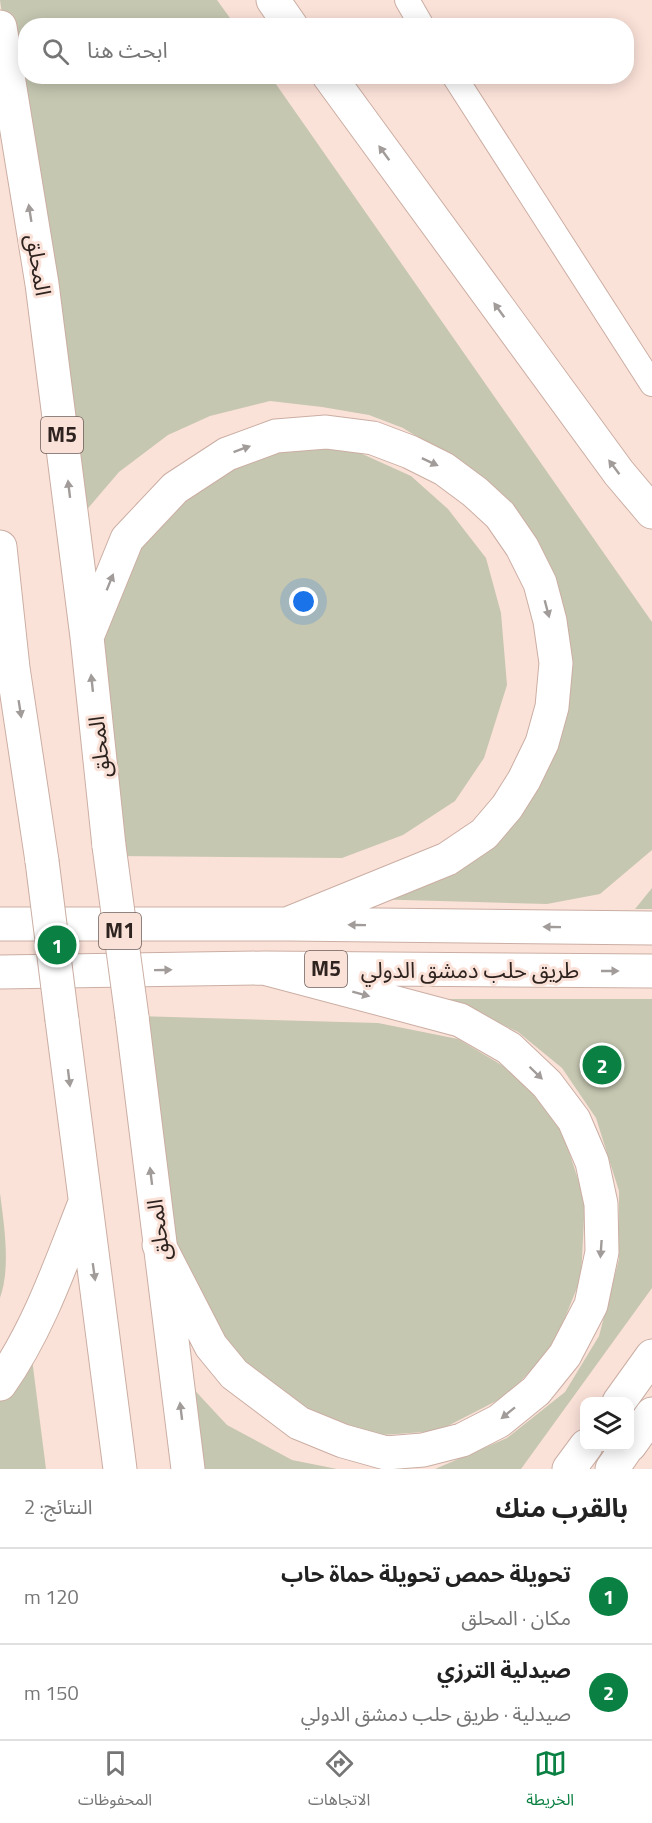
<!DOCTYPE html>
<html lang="ar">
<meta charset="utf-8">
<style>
body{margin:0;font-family:"Titillium Web","Noto Sans Arabic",sans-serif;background:#f2f2f2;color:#222;direction:rtl}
.controls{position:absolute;right:18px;bottom:18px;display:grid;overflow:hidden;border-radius:12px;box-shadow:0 3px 15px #0003}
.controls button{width:54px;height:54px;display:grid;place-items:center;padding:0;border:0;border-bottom:2px solid #e0e0e0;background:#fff;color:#222;font:30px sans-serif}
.you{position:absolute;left:304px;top:602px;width:21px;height:21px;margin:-15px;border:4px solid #fff;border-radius:50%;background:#1a73e8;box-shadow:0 0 0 9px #1a73e833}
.badge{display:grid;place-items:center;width:39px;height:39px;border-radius:50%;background:#0b8043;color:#fff;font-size:20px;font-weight:700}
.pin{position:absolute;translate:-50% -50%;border:3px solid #fff;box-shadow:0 2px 6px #0006}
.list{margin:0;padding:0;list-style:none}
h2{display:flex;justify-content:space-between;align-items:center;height:78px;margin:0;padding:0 24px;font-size:26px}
h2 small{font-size:20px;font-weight:400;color:#767676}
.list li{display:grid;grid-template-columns:39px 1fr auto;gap:18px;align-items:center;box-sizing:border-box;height:96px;padding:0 24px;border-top:2px solid #e0e0e0}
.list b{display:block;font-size:22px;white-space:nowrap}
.list p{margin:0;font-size:20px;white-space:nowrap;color:#767676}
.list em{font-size:20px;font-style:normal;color:#767676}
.icon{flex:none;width:33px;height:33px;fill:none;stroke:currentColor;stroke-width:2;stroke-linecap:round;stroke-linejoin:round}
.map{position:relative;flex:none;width:652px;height:1469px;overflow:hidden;direction:ltr}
.search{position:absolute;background:#fff;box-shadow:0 3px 15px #0003;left:18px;right:18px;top:18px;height:66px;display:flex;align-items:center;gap:15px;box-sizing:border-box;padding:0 21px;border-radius:24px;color:#767676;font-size:22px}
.sheet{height:270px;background:#fff}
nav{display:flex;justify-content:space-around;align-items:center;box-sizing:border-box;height:84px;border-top:2px solid #e0e0e0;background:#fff;font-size:16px;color:#767676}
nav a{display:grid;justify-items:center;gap:3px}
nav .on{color:#0b8043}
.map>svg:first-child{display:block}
.green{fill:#c6c7b1}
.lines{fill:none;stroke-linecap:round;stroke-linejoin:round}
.minor-casing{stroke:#cbaea3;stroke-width:26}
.primary-casing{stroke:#cbaea3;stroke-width:35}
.motorway-casing{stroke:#cbaea3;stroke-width:35}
.minor{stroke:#fff;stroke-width:24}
.primary{stroke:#fff;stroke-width:33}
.motorway{stroke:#fff;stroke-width:33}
.motorway-bridge-casing{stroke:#cbaea3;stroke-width:35;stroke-linecap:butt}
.motorway-bridge{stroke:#fff;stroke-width:33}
.oneway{fill:#a19c9a}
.labels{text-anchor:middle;stroke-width:6;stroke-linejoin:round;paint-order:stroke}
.shield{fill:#fbe2d9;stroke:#6c5c57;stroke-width:1.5}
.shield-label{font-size:21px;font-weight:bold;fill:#2e231f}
.street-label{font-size:22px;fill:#2e231f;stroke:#fbe2d9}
</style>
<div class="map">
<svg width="652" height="1469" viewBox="0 0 652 1469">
<rect width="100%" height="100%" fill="#fbe2d9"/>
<path class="green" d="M0 0H217L235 25 26 26V76L271 77 652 622V850L600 894 547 904 368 899 472 828 510 772 534 721 540 655 532 590 446 455 403 428 369 415 322 407 270 401 210 416 168 435 119 472 72 527Z
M303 442 358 452 411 476 448 509 486 558 501 613 507 685 484 758 455 801 403 835 342 858 113 856 92 678 108 553 137 503 187 468Z
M652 888V909H635Z
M448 999H652V1288L521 1469H435L507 1438 565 1392 599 1336 619 1259V1191L596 1118 562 1068 518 1032Z
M136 1016 378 1023 458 1039 520 1076 559 1122 585 1200 581 1278 554 1345 508 1395 438 1431 355 1437 294 1421 170 1270Z
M0 1193C4 1225 11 1267 0 1298Z
M31 1351 46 1469H0V1391Z
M174 1368 227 1425 292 1460 337 1469H188Z"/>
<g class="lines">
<g class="minor-casing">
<path id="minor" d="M407 0 422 26
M454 76 652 384"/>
</g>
<g class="primary-casing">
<path id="primary" d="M630 1445 652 1414
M612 1469 628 1446"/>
</g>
<g class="motorway-casing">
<path id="motorway" d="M273 0 291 26
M0 27 42 284 87 637 109 846
M329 76 619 473 652 512
M0 547 13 668 42 861
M87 637 127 539 175 488 227 454 276 436 326 432 373 438 410 452 444 469 475 492 500 515 522 547 540 583 550 621 556 663 552 707 542 743 524 780 507 807 484 834 447 859 287 924
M0 924H287L652 928
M0 972 264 968 652 971
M132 1017 188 1469
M62 1020 120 1469
M159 1245 211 1346 234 1374 299 1423 343 1441 386 1453 423 1450 462 1440 499 1421 536 1391 565 1355 591 1305 602 1252 601 1204 592 1162 574 1120 547 1084 509 1048 460 1020 264 968
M0 1384C38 1330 60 1266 84 1205
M619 1402 652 1356
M569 1469 586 1446"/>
</g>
<use href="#minor" class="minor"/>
<use href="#primary" class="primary"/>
<use href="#motorway" class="motorway"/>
<g class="motorway-bridge-casing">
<path id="motorway-bridge" d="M109 846 132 1017
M42 861 62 1020"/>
</g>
<use href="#motorway-bridge" class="motorway-bridge"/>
</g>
<defs><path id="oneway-solid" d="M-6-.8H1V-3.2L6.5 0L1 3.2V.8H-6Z" transform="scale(1.5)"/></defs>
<g class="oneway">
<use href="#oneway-solid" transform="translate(384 153) rotate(-126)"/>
<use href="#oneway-solid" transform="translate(30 213) rotate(-99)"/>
<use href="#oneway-solid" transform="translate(499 310) rotate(-126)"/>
<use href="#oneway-solid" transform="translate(242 449) rotate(-20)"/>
<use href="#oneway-solid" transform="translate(430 462) rotate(25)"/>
<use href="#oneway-solid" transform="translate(614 467) rotate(-127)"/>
<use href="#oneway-solid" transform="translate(69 489) rotate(-97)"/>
<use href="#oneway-solid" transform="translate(110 582) rotate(-68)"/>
<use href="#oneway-solid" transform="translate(547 609) rotate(75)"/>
<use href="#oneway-solid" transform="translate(92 683) rotate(-96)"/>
<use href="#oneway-solid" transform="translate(20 709) rotate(81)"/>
<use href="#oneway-solid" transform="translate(357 925) rotate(-179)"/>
<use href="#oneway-solid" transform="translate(552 927) rotate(-179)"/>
<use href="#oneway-solid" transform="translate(163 970) rotate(-1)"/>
<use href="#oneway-solid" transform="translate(610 971)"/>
<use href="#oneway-solid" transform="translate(361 994) rotate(15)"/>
<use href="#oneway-solid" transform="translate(536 1073) rotate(44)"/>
<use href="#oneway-solid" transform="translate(69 1078) rotate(83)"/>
<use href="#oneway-solid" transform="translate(151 1176) rotate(-97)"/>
<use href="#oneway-solid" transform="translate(601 1249) rotate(94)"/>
<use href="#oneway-solid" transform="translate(94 1272) rotate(82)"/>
<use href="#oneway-solid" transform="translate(181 1411) rotate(-97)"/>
<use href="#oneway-solid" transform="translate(508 1413) rotate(141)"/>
</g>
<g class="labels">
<g class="shield">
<rect x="41" y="417" width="42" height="36" rx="4.5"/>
<rect x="99" y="913" width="42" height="36" rx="4.5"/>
<rect x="305" y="951" width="42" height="36" rx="4.5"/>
</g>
<g class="shield-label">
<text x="62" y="442">M5</text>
<text x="120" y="938">M1</text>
<text x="326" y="976">M5</text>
</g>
<g class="street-label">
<text transform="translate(39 265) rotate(81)" y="8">المحلق</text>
<text transform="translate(99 747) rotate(-96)" y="8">المحلق</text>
<text x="470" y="978">طريق حلب دمشق الدولي</text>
<text transform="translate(158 1230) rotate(-97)" y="8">المحلق</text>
</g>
</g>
</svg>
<div class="controls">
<button><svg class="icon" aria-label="layers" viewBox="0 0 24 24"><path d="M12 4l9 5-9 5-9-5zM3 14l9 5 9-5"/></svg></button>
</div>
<div class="you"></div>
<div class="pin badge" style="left:57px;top:945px">1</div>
<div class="pin badge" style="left:602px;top:1065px">2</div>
<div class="search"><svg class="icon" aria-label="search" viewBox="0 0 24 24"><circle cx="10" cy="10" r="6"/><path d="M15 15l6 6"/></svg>ابحث هنا</div>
</div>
<section class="sheet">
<h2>بالقرب منك<small>النتائج: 2</small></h2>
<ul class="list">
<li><span class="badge">1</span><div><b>تحويلة حمص تحويلة حماة حاب</b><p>مكان · المحلق</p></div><em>120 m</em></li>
<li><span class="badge">2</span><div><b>صيدلية الترزي</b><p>صيدلية · طريق حلب دمشق الدولي</p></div><em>150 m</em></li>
</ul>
</section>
<nav>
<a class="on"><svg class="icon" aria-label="map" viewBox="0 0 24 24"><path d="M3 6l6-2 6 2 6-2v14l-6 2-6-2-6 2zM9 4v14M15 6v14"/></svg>الخريطة</a>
<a><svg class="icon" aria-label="directions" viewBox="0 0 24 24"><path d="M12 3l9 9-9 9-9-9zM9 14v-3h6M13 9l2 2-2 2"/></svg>الاتجاهات</a>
<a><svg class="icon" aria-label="saved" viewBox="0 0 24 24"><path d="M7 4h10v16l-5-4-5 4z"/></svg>المحفوظات</a>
</nav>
